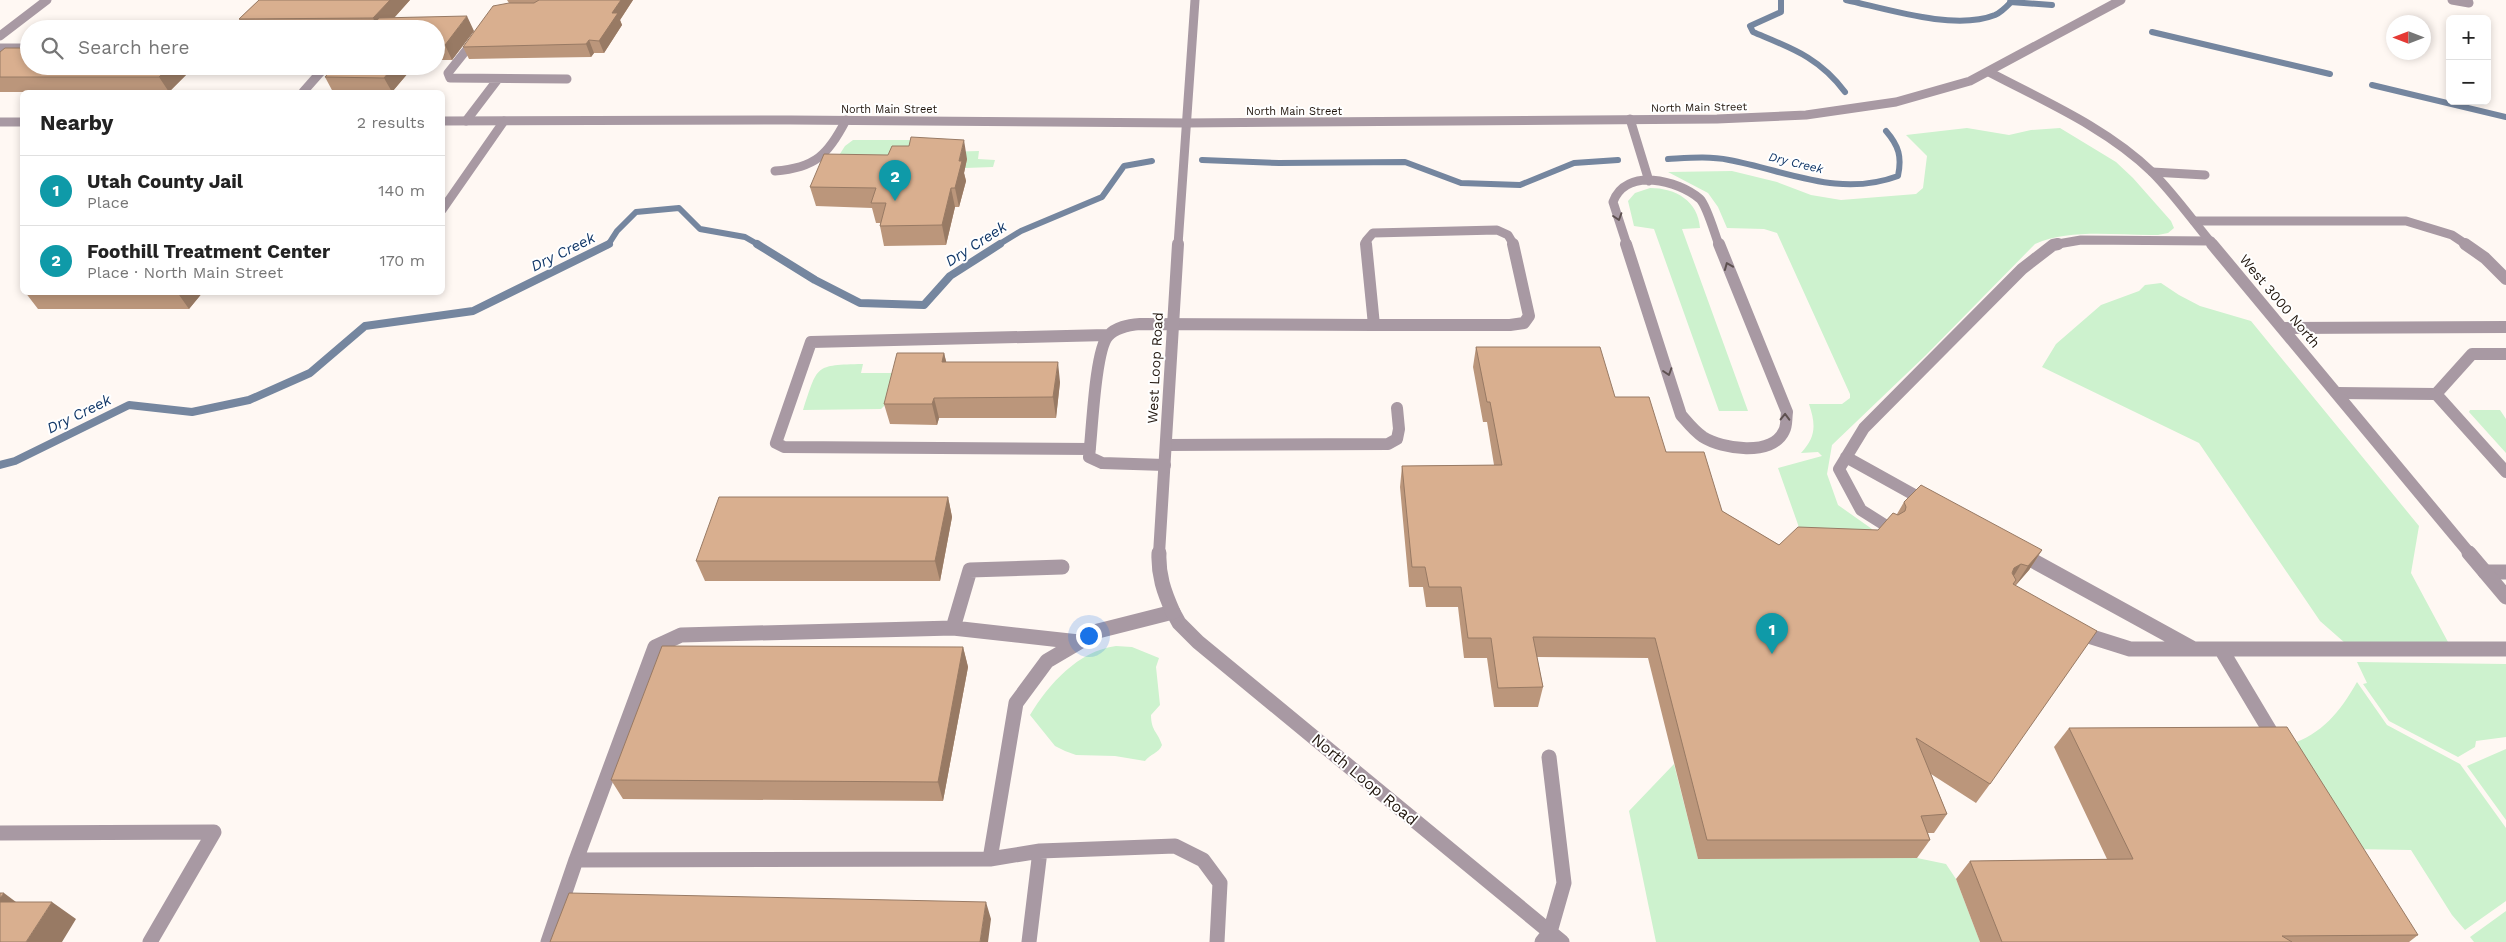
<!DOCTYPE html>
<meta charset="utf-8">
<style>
body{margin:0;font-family:"Work Sans",sans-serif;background:#f6f6f6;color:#222}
.controls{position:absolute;right:15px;top:15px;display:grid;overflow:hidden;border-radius:8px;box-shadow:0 2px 8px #0003}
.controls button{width:45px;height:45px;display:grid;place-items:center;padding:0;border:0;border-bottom:1px solid #e0e0e0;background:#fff;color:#222;font:25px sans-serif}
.compass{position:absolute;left:2386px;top:15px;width:45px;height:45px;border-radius:50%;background:#fff;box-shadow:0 2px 8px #0003;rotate:270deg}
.you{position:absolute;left:1088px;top:635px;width:18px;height:18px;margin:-12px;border:4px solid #fff;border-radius:50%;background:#1a73e8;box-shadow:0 0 0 8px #1a73e833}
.badge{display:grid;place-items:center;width:32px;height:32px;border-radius:50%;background:#7c3aed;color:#fff;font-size:16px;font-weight:700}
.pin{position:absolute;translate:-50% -41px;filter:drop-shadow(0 1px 2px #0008)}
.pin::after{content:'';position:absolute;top:26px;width:18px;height:15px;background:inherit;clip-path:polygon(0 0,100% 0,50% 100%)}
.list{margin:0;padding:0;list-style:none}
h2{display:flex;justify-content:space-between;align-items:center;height:65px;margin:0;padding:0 20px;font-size:21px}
h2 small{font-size:16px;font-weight:400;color:#767676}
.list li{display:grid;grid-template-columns:32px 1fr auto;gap:15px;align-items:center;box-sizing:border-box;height:70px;padding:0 20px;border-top:1px solid #e0e0e0}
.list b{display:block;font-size:19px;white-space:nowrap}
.list p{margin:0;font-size:16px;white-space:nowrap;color:#767676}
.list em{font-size:16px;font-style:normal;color:#767676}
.icon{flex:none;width:28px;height:28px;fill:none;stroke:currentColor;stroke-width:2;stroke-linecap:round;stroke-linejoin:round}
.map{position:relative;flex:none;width:2506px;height:942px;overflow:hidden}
.search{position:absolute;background:#fff;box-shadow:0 2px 8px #0003;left:20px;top:20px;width:425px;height:55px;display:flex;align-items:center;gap:12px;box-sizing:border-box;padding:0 18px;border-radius:28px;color:#767676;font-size:19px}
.panel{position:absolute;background:#fff;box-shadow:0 2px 8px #0003;left:20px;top:90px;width:425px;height:205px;border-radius:8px}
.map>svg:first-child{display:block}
.green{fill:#cdf2ce}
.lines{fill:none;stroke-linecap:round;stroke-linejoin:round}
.stream-far1{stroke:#75869f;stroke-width:6}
.stream{stroke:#75869f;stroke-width:8}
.service-far2{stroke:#a899a3;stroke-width:9}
.service-far1{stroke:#a899a3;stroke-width:12}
.service{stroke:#a899a3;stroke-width:15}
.minor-far2{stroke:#a899a3;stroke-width:9}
.minor-far1{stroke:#a899a3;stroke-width:12}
.minor{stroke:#a899a3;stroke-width:15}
.tertiary{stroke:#a899a3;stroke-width:9}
.wall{fill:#bb967b}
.shaded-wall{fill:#987a64}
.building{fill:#d9af8f;stroke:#987a64}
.oneway{stroke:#5e5150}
.labels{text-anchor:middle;stroke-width:4;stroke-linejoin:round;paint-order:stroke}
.far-street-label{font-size:11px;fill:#21160d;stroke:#fff}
.far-water-label{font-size:12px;font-style:italic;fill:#113768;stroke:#fff}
.street-label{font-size:14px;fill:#21160d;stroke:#fff}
.water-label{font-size:15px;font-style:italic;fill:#113768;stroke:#fff}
.near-street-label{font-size:16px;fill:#21160d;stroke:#fff}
</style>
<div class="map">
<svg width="2506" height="942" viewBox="0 0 2506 942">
<rect width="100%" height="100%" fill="#fff8f3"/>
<path class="green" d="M1967 128 2009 135 2031 130 2060 128 2116 162 2133 178 2171 221 2174 228 2168 233 2158 235C2118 236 2072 228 2035 244L1926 355 1832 445 1827 474 1838 505 1872 529 1869 533H1801L1778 468 1822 456 1818 452 1801 453C1816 437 1816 425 1809 404H1842L1850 398V394L1777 233 1764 229 1727 228 1718 207 1708 193 1668 172 1732 171 1777 182 1811 195 1841 200 1916 194 1923 188 1927 156 1906 135Z
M853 140H927L922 154 836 160 845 146Z
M979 151 978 159 995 160 993 167 965 168 943 152Z
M1650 188C1676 188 1698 201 1700 228L1682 229 1748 411H1719L1654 229 1634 226 1628 201 1635 193Z
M2161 283 2179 295 2200 306 2251 321 2419 526 2411 573 2448 642 2345 643 2320 621 2199 443 2042 367 2056 344 2101 305 2139 291 2145 285Z
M863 364 861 373H894L886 404 881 409 803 410C818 365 814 365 863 364Z
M2470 410H2500L2506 419V453L2469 412Z
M1116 646 1132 647 1159 658 1156 667 1160 705 1151 715C1151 731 1158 732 1162 745 1159 753 1150 754 1145 761L1115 756 1076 755 1065 751 1055 746 1030 715C1049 684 1078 651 1116 646Z
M2357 662 2506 664V737L2476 741 2475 747 2458 757 2389 721 2363 684 2367 683Z
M2357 682 2387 725 2460 764 2506 828V901L2465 930 2452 915 2411 850 2351 849 2289 745C2322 734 2340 712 2357 682Z
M2506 749V820L2467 766Z
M1674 764 1698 859 1917 858 1946 864 1956 879 1980 942H1656L1629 811Z
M2506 911V942H2474L2470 937Z"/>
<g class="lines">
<path class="stream-far1" d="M1781 0V12L1750 26 1753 32C1791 48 1819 57 1845 92
M1846 0C1887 9 1955 31 1995 15 2002 12 2008 5 2013 0
M2010 2 2052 5
M2152 32 2330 74
M2372 85 2506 117
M1668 159C1688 158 1709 156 1729 160 1788 171 1839 198 1898 176 1902 157 1899 146 1886 131
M1202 160 1279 163 1405 162 1461 183 1520 185 1574 163 1618 160
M608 245 617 231 636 212 679 208 700 229 745 237 759 245
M998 245 1021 231 1102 197 1124 166 1152 161"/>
<path class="stream" d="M757 244 815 280 860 303 924 305 950 276 1000 244
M0 465 15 461 129 405 192 412 249 400 310 373 365 326 473 311 609 244"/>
<path class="service-far2" d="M2452 0 2469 3 2468 0
M476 38 448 73 450 78 567 79
M0 48H29
M303 92 326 66
M1630 119 1649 181
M466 121 498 79
M775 171C815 168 828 155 846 120
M2152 172 2205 175
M442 210 504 121
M2194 221H2406L2452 235 2467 245
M1366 245V241L1373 233 1497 230 1508 235 1514 245
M1627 245 1613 202C1626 167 1678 180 1700 199 1707 206 1715 235 1719 245
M2052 245 2081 240 2211 241"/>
<path class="service-far1" d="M1366 244 1374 325
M1626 244 1681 415C1688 423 1694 431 1703 437 1722 449 1772 457 1784 431 1787 426 1786 418 1787 412L1719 244
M2465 244 2485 258 2506 279
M1374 325H1510L1524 323 1529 316 1513 244
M2283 328 2506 327
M2337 393 2436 394 2472 354H2506
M2436 394 2506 472
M1166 445 1388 444 1397 439 1399 429 1397 408
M1090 449 784 447 776 443 811 342 1107 335
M1846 457 1927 502
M1165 465 1102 463 1089 457C1092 433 1095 350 1108 336 1116 327 1128 325 1140 324L1374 325
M1888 527 1861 510 1839 469 1864 428 2022 269 2053 245 2058 244"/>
<path class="service" d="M2019 553 2192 648
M2485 572H2506
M953 628 970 570 1062 567
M2076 632 2130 649H2506
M1079 642 953 628 681 635 655 647 576 860 990 859 1016 703 1047 661 1098 631 1173 612 1179 623 1198 642 1562 942
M2221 649 2276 741
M0 833 214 832 150 942
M990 859 1040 851
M548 942 576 860
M1029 942 1040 851 1175 846 1203 860 1220 883 1217 942
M1542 942 1550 932 1564 883 1549 757"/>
<path class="minor-far2" d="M0 36 47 0
M1989 72C2044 101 2107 128 2152 172 2174 194 2193 221 2213 245
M1178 245 1195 0"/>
<path class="minor-far1" d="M2212 244 2470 554
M1159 554 1178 244"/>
<path class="minor" d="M1159 553C1158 575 1164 592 1173 612
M2469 553 2506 597"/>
<path class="tertiary" d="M442 121 790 120 1185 123 1717 119 1806 115 1896 102 1970 81 2121 0
M0 122H22"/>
</g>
<path class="wall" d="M259 0H410L394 18 474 31 452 60H436V29H244L239 19Z
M507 0H633L620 20 622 25 604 53H594L591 57 469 59 463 47 509 3Z
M0 52 195 66 169 92H0Z
M335 66H414L392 92H333L325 77Z
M967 159 964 173 966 181 959 207H955L946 245 884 246 880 226V223H876L872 208 816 206 810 187Z
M25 292H203L189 309H38Z
M1476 347 1615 397 1722 511 1779 545 1878 530 1897 514 1904 502 2042 550 2029 570 2016 585 1990 784 1976 803 1931 774 1947 814 1934 833H1928L1930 840 1917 858 1698 859 1648 658 1537 657 1543 687 1538 707H1494L1487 658H1464L1458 607H1426L1423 587H1409L1400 487 1402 466 1494 465 1487 422H1483L1473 367Z
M944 353 946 362 1060 382 1056 418H939L937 425 890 424 884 404Z
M948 497 952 517 940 581H705L696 561Z
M963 647 968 667 943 801 623 799 611 780Z
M2069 728 2418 935 2409 942H1980L1956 879 1970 861 2107 859 2054 747Z"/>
<path class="shaded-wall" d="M390 0H410L384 29H378L373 18Z
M621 0H633L620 20 622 25 604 53 599 41 612 13Z
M467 16 474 31 452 60 445 45Z
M589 40 594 53 591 57 586 44Z
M171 66H195L169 92 159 77Z
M394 66H414L392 92 384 78Z
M964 140 967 159 964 173 966 181 959 207 955 188 959 161Z
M951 188 955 207 946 245 942 225Z
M177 292H203L189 309Z
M944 353 949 373 942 362Z
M1058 362 1060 382 1056 418 1053 397Z
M934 398 939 418 937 425 932 404Z
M948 497 952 517 940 581 935 561Z
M2042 550 2029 570 2015 586 2028 566Z
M2021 564 2009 584 2014 568Z
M963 647 968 667 943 801 938 782Z
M4 893 28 911 0 903V898Z
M52 902 76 919 62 942H26Z
M986 902 991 919 988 942H980Z"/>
<path class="building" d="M259 0H390L373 18 239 19Z
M539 0H621L612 13H618L599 41 589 40 586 44 463 47 493 6 509 3H534Z
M467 16 445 45H436V29H369L379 18Z
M5 48H29V66H171L159 77H0V52Z
M335 66H394L384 78 325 77Z
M911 137 964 140 959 161H962L955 188H951L942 225 880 226 886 203H871L876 188 810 187 824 154 888 155 892 146H909Z
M1476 347H1600L1615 397H1649L1666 452H1704L1722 511 1779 545 1798 527 1878 530 1893 513 1898 515 1905 511 1906 507 1904 502 1921 485 2042 550 2028 566 2021 564 2014 568 2012 573 2016 580 2013 584 2097 631 1990 784 1916 738 1947 814 1921 816 1930 840H1707L1655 638 1533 637 1543 687 1498 688 1491 638H1468L1461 587H1429L1425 567H1412L1402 466 1502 465 1490 402H1487Z
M897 353H944L942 362H1058L1053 397 934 398 932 404H884Z
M719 497H948L935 561H696Z
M662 646 963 647 938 782 611 780Z
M2287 727 2418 935 2282 936 2292 942H2002L1970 861 2133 859 2069 728Z
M0 893H4L0 898Z
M569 893 986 902 980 942H550Z
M0 902H52L26 942H0Z"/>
<defs><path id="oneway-chevron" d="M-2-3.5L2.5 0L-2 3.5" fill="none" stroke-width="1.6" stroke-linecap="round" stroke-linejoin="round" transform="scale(1.25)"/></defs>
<g class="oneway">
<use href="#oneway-chevron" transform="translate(1618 217) rotate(72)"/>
<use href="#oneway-chevron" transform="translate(1728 266) rotate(-112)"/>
<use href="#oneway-chevron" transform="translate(1668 372) rotate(72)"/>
<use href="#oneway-chevron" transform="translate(1785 417) rotate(-89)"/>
</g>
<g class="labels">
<g class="far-street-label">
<text transform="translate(1699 107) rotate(-1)" y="4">North Main Street</text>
<text x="889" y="113">North Main Street</text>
<text x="1294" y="115">North Main Street</text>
</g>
<g class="far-water-label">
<text transform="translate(1796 163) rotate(14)" y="4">Dry Creek</text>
</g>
<g class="street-label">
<text transform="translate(2280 301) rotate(50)" y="5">West 3000 North</text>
<text transform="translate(1155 368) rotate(-87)" y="5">West Loop Road</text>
</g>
<g class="water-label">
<text transform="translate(976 244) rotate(-33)" y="5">Dry Creek</text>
<text transform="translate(563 252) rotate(-26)" y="5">Dry Creek</text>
<text transform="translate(79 414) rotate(-26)" y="5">Dry Creek</text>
</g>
<g class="near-street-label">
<text transform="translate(1365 779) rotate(40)" y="6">North Loop Road</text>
</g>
</g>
</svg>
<div class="controls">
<button>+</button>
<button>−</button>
</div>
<svg class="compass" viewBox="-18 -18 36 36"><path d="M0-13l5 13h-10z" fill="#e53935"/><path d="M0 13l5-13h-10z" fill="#767676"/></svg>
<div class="you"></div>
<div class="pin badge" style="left:1772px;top:654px;background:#0f9aa8">1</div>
<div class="pin badge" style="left:895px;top:201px;background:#0f9aa8">2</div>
<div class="search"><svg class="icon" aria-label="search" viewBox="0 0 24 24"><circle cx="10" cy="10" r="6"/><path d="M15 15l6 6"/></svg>Search here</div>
<section class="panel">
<h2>Nearby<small>2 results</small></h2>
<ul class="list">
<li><span class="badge" style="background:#0f9aa8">1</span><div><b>Utah County Jail</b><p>Place</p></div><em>140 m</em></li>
<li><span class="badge" style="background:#0f9aa8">2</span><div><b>Foothill Treatment Center</b><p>Place · North Main Street</p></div><em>170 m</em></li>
</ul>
</section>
</div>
